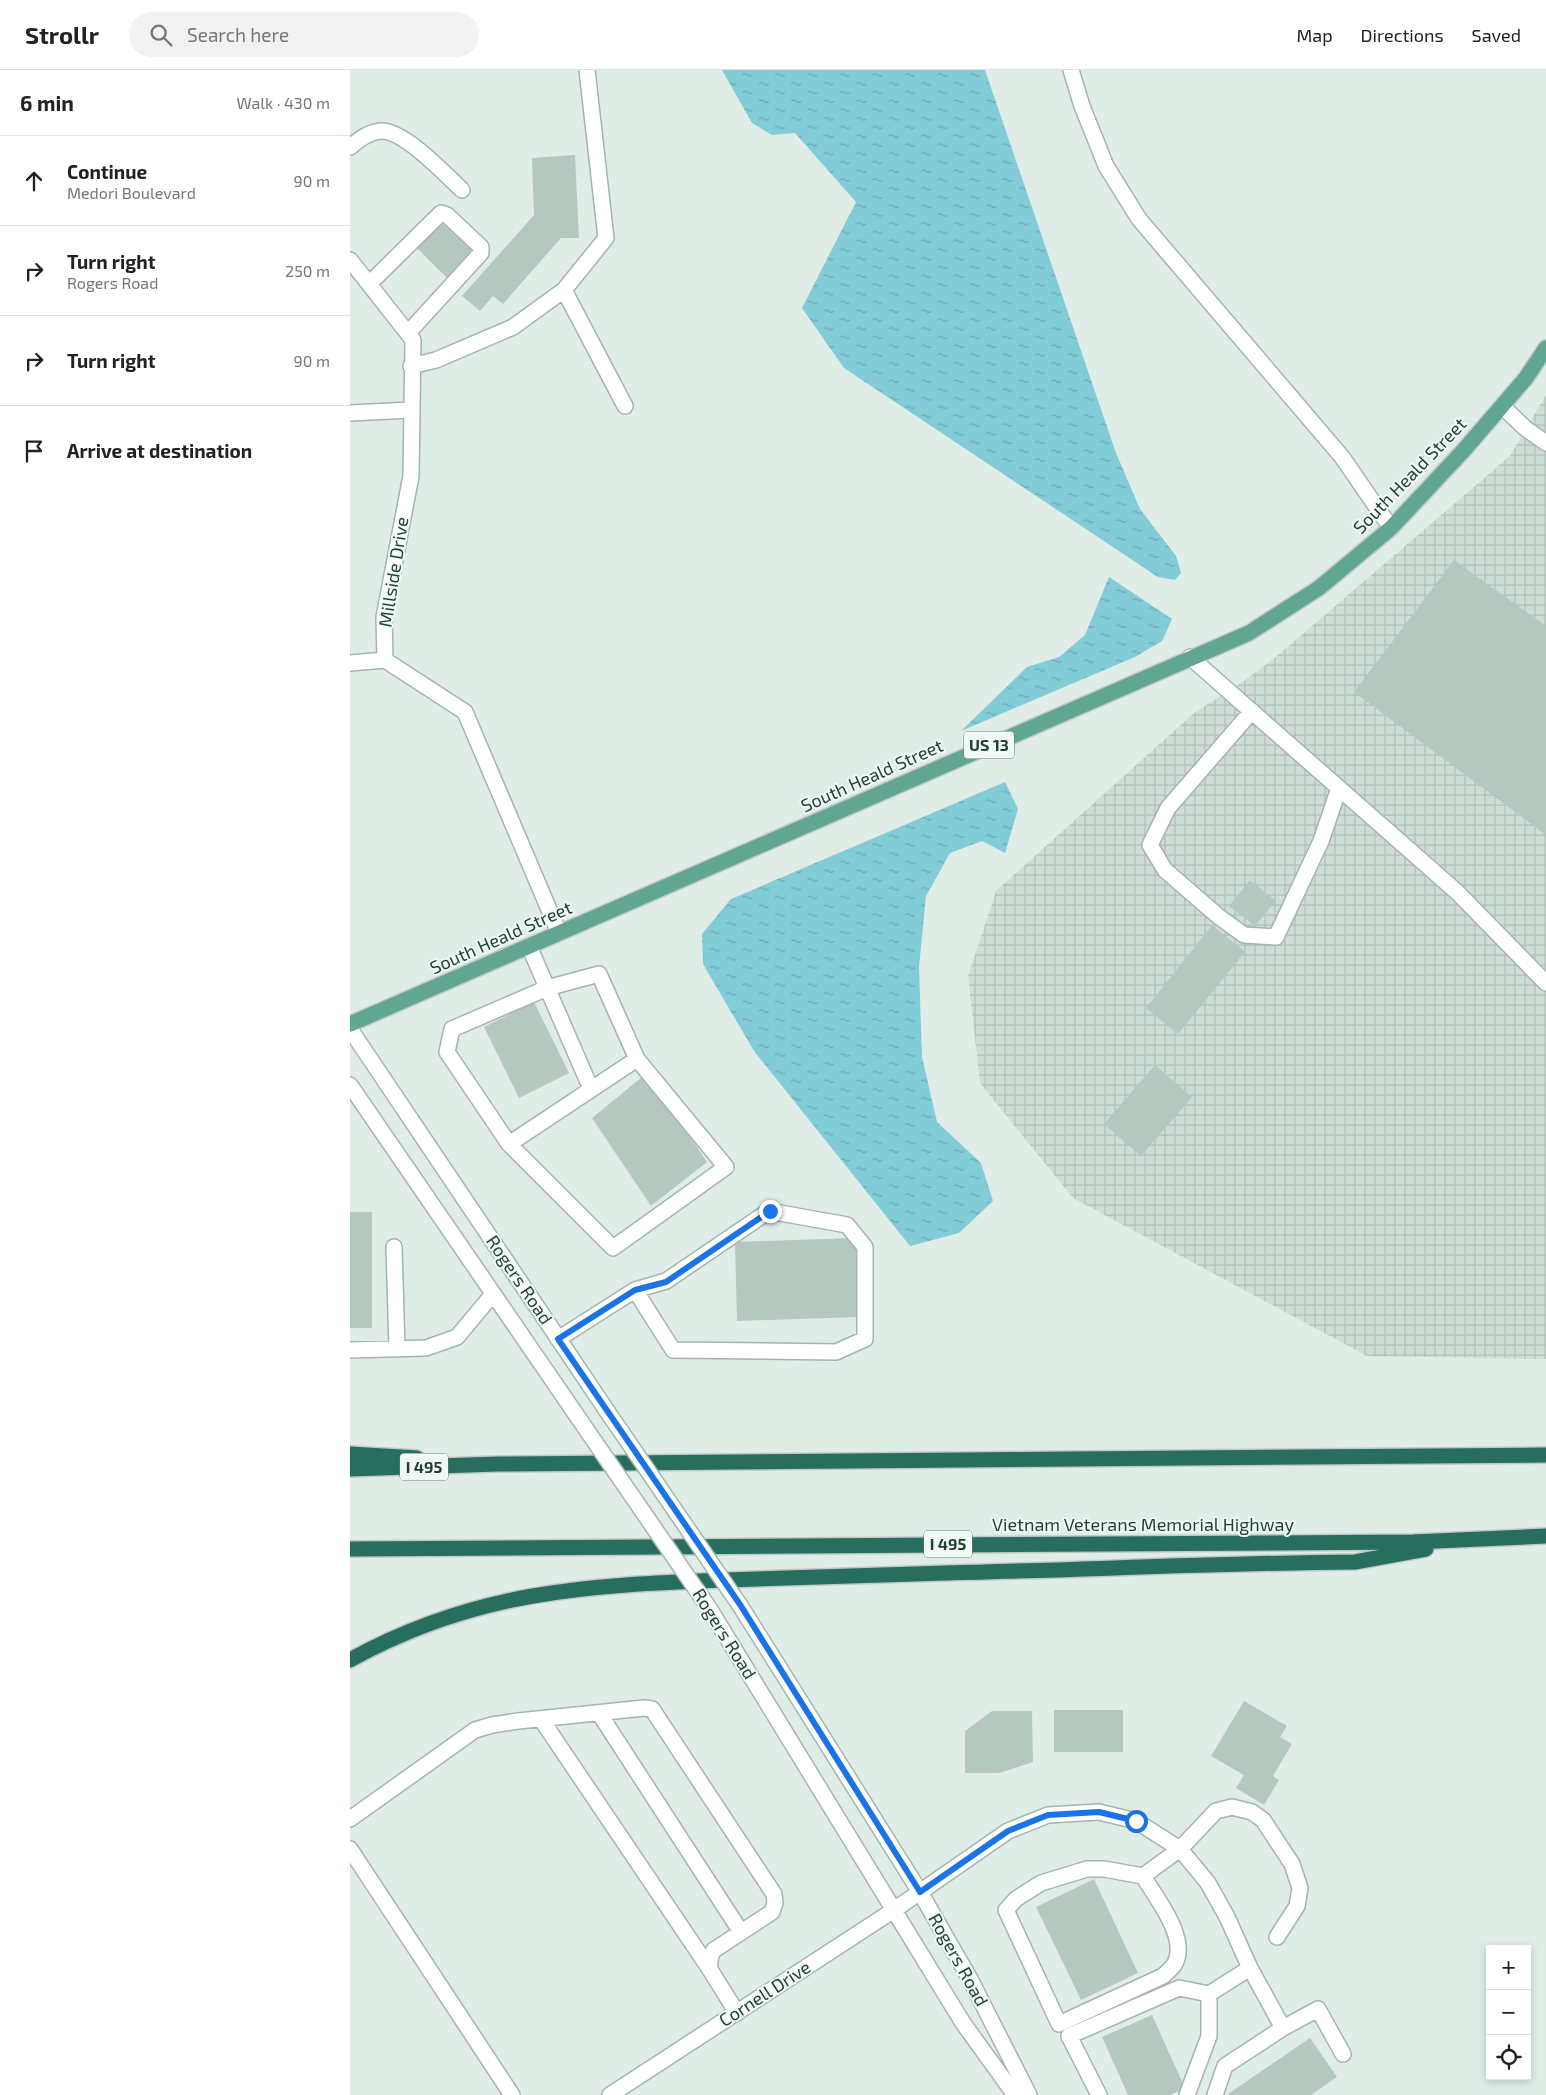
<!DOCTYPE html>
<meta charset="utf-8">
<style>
body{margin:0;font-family:"Exo 2",sans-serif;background:#f2f2f2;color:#222}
.controls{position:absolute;right:15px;bottom:15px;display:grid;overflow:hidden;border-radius:0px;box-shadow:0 2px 8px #0003}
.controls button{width:45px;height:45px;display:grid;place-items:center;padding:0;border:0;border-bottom:1px solid #e0e0e0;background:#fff;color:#222;font:25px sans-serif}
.stop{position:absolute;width:15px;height:15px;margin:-11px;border:4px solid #1a73e8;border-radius:50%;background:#fff}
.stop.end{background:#1a73e8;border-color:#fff;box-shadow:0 1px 5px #0008}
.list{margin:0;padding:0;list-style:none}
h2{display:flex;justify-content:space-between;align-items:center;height:65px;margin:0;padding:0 20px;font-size:21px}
h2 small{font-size:16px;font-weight:400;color:#767676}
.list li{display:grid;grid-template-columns:32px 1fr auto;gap:15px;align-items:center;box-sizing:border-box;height:90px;padding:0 20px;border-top:1px solid #e0e0e0}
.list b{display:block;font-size:19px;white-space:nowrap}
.list p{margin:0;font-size:16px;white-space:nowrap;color:#767676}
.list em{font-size:16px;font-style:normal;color:#767676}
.icon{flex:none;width:28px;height:28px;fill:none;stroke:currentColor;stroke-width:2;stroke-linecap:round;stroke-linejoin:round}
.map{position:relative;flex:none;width:1196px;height:2025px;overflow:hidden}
header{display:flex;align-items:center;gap:30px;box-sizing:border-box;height:70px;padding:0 25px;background:#fff;border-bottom:1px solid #e0e0e0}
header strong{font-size:24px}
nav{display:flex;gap:28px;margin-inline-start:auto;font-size:18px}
.search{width:350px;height:45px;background:#f2f2f2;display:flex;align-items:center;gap:12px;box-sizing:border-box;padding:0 18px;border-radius:28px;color:#767676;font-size:19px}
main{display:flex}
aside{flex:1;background:#fff}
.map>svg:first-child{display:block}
.industrial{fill:url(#industrial-grid)}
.water{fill:url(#water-ripples)}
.building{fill:#b5c8c0}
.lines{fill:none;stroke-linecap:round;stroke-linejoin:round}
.minor-casing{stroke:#a2b5ae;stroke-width:18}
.major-casing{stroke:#c0c9c6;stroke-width:18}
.highway-casing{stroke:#c0c9c6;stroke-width:18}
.minor{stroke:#fff;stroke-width:15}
.major{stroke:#60a693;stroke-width:15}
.highway{stroke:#286e5e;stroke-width:15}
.minor-bridge-casing{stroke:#a2b5ae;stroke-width:18;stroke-linecap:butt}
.minor-bridge{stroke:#fff;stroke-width:15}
.route{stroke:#1a73e8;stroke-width:6}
.labels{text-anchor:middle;stroke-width:4;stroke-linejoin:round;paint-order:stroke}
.shield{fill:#f1f9f5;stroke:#5e776f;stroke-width:1}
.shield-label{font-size:16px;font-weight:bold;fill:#1f3f35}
.street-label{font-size:18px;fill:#1f3f35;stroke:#f1f9f5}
</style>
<header>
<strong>Strollr</strong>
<div class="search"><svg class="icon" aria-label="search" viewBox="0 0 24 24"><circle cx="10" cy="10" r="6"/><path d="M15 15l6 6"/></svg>Search here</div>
<nav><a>Map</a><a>Directions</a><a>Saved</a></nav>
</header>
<main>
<aside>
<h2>6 min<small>Walk · 430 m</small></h2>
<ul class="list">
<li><svg class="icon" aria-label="ahead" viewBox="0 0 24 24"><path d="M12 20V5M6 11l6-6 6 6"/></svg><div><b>Continue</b><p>Medori Boulevard</p></div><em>90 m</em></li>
<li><svg class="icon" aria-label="right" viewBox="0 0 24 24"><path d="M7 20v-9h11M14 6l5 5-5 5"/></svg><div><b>Turn right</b><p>Rogers Road</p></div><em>250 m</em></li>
<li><svg class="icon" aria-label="right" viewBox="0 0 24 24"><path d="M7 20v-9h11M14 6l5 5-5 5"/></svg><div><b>Turn right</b></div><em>90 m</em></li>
<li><svg class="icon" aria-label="arrive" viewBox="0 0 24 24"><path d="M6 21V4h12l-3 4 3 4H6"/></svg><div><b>Arrive at destination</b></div></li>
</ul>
</aside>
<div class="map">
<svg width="1196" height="2025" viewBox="0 0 1196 2025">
<defs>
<pattern id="industrial-grid" width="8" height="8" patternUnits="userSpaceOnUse" patternTransform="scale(1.25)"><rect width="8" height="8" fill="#ceddd6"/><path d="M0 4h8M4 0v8" fill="none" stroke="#b0bfb8"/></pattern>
<pattern id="water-ripples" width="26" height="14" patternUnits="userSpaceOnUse" patternTransform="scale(1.25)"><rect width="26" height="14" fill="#82ccd7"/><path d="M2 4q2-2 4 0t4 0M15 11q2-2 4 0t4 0" fill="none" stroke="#6aa7af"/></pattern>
</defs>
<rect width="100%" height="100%" fill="#e0ede7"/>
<path class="industrial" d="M1196 325V1289L1017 1286 723 1128 630 1013 618 906 646 821 844 643 894 611 927 586 1160 386Z"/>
<path class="water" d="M372 0H635L766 383 790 439 826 486 831 503 825 510 808 507 494 298 452 238 506 132 445 63 422 65 402 53Z
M759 507 822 549 812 571 785 587 611 661 677 597 709 587 735 565Z
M655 712 668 739 655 783 632 771 600 783 576 826 569 897 572 987 587 1052 631 1093 643 1131 609 1163 560 1176 404 981 353 894 352 864 381 829Z"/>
<path class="building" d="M225 85 229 168H211L153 234 143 226 130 241 112 226 184 145 182 88Z
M91 152 122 180 97 208 66 177Z
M1104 490 1196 556V765L1004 622Z
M900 810 926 831 905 856 879 836Z
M862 855 895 882 828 964 796 938Z
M184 932 219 1003 169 1028 134 957Z
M805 995 842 1027 791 1086 754 1054Z
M297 1003 357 1092 301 1136 242 1048Z
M0 1142H22V1258H0Z
M506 1168 508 1247 387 1251 385 1172Z
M894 1631 937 1656 930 1667 942 1674 923 1706 929 1710 914 1735 886 1718 894 1705 861 1686Z
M704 1640H773V1682H704Z
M642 1641H682L683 1692 649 1703H615V1661Z
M744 1809 788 1903 731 1930 686 1837Z
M802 1945 835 2018 820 2025H778L752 1967Z
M960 1968 987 2007 961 2025H879L878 2024Z"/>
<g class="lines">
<g class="minor-casing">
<path id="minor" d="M721 0 732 36 756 96 789 149 992 387 1041 458
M0 77C9 70 18 62 31 61 54 60 95 104 112 120
M0 190 63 270 61 406 34 547 35 590 115 642 209 863
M20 213 91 143 97 145 131 177V183L58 263
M214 220 275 336
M61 296 86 290 163 257 214 220 256 168 237 0
M1152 336 1175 358 1196 373
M0 343 61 340
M840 587 1107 822 1196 913
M0 593 35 590
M902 641 818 738 800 775 815 800 868 846 894 865 926 867 971 771 989 718
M179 876 241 1019
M0 959 257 1341
M0 1015 225 1343
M159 1074 287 989 376 1097 263 1178 159 1074 97 982 102 959 197 918 249 904 287 989
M44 1177 47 1279
M208 1269 285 1220 316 1211 419 1141 497 1155 515 1177V1269L486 1282 323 1280 285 1220
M0 1280 76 1278 107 1267 143 1224
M391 1537 570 1822 620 1909 679 2025
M359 1538 613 1953 665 2025
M249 1643 391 1862
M191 1649 359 1898
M0 1749 125 1660 142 1655 168 1651 294 1638 302 1639 424 1824 425 1833 422 1842 364 1880 361 1885 359 1898 387 1943
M0 1779 162 2025
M793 1806C806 1828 840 1869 824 1895 821 1899 816 1903 813 1906L709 1954 656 1840 666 1829 691 1813 737 1799H754L793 1806 830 1779 866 1741 882 1737 902 1742 913 1750 942 1794 950 1818 947 1836 927 1867
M260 2025 544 1840 658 1761 698 1745 749 1742 786 1751 830 1779 858 1813 877 1847 900 1898 933 1958 968 1939 993 1984
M749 2025 719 1966 829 1918 859 1924 900 1898
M837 2025 859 1966V1924
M865 2025 875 1996 933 1958"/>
</g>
<g class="major-casing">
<path id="major" d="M0 954 899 563 969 518 1041 458 1114 380 1176 308 1196 278"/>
</g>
<g class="highway-casing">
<path id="highway" d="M0 1384 67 1388
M0 1399 148 1394 1196 1385
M0 1479 1063 1472 1196 1466
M0 1590C125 1521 237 1515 376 1510 449 1507 522 1505 596 1503 732 1500 868 1493 1005 1492L1076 1479"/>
</g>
<use href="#minor" class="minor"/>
<use href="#major" class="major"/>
<use href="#highway" class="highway"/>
<g class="minor-bridge-casing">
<path id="minor-bridge" d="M257 1341 391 1537
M225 1343 359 1538"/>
</g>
<use href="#minor-bridge" class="minor-bridge"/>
</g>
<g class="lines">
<path class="route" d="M420 1141 316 1212 285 1220 208 1269 391 1536 570 1822 658 1761 698 1745 749 1742 786 1751"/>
</g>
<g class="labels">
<g class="shield">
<rect x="614" y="661.5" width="50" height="27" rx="4"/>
<rect x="50" y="1383.5" width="48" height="27" rx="4"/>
<rect x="574" y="1460.5" width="48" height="27" rx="4"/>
</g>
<g class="shield-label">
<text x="639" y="681">US 13</text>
<text x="74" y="1403">I 495</text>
<text x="598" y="1480">I 495</text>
</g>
<g class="street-label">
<text transform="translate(1060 406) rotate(-46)" y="6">South Heald Street</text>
<text transform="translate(44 502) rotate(-81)" y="6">Millside Drive</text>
<text transform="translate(522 706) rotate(-24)" y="6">South Heald Street</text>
<text transform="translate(151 868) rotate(-24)" y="6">South Heald Street</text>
<text transform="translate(169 1210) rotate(56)" y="6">Rogers Road</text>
<text x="793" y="1461">Vietnam Veterans Memorial Highway</text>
<text transform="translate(374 1564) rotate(58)" y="6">Rogers Road</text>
<text transform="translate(608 1890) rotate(61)" y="6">Rogers Road</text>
<text transform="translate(415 1924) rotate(-33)" y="6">Cornell Drive</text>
</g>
</g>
</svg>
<div class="controls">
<button>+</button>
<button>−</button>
<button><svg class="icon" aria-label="locate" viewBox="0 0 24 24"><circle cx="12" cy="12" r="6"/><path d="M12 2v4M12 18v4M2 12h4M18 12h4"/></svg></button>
</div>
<div class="stop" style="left:786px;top:1751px"></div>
<div class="stop end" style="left:420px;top:1141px"></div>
</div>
</main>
